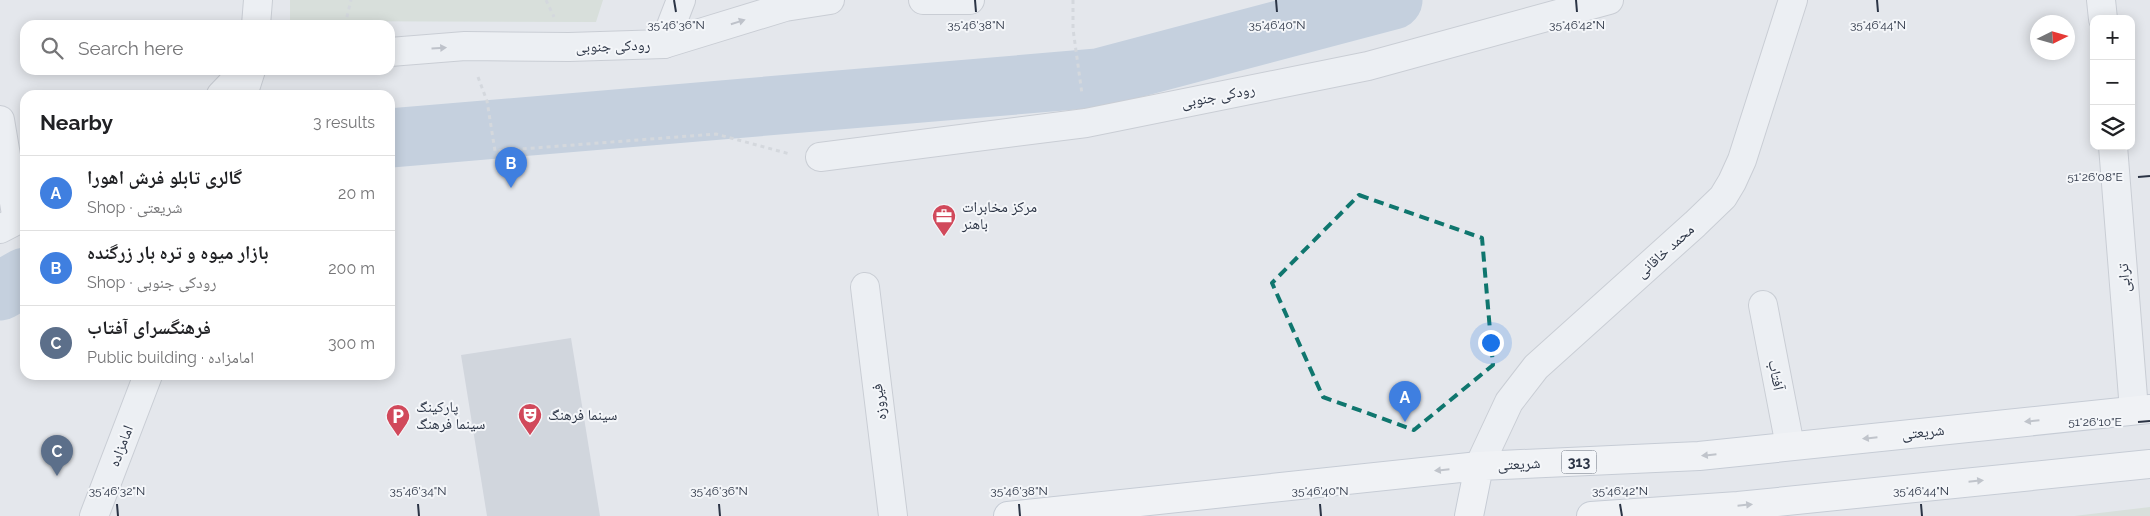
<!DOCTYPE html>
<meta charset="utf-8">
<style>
body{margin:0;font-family:Raleway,"Noto Naskh Arabic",sans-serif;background:#f2f2f2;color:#202124}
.controls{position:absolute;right:15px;top:15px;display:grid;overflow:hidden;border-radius:10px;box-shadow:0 2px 12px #0003}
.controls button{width:45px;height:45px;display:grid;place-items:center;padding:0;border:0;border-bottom:1px solid #e0e0e0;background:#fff;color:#202124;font:25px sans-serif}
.compass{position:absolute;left:2030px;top:15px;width:45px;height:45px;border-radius:50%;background:#fff;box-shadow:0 2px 12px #0003;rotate:85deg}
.you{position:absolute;left:1490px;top:342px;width:18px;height:18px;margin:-12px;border:4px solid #fff;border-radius:50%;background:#1a73e8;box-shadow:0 0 0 8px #1a73e833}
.badge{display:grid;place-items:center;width:32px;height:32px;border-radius:50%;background:#d1495b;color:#fff;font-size:16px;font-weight:700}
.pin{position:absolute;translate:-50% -41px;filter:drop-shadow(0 1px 2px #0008)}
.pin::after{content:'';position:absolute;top:26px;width:18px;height:15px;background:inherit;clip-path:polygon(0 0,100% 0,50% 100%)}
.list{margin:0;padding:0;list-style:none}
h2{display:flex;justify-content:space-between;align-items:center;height:65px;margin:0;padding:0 20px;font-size:21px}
h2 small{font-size:16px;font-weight:400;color:#757577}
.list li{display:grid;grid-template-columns:32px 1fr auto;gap:15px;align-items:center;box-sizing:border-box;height:75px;padding:0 20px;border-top:1px solid #e0e0e0}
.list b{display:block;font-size:19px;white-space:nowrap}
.list p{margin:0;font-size:16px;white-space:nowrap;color:#757577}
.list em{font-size:16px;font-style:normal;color:#757577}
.icon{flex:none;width:28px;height:28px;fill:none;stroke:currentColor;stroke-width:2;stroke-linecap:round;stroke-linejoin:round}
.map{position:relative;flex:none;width:2150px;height:516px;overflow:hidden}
.search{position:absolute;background:#fff;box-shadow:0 2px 12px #0003;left:20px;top:20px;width:375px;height:55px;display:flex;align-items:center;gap:12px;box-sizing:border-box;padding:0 18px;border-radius:15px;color:#757577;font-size:19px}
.panel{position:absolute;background:#fff;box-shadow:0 2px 12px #0003;left:20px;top:90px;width:375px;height:290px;border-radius:15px}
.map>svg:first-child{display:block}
.green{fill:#c9d6c5}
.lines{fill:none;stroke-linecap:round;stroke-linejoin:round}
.river{stroke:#9fb4cc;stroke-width:59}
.building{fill:#bbc0ca}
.minor-casing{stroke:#a9aeb7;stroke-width:30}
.tertiary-casing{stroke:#a9aeb7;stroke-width:30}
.primary-casing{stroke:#a3abb8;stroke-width:30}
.path{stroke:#c2c5cb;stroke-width:3;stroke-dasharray:4 4;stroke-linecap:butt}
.minor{stroke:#f7f8fa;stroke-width:28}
.tertiary{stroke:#f7f8fa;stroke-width:28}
.primary{stroke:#fff;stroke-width:28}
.oneway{fill:#9196a0}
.oneway2{fill:#959aa2}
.marked{fill:none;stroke:#0f766e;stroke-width:4;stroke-dasharray:10 6;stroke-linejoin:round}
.ticks{fill:none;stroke:#2b3445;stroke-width:2}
.labels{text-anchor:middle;stroke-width:4;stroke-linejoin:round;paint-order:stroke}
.shield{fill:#f4f6f9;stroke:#676e7b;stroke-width:1}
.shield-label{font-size:14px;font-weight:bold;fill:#2b3445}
.street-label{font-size:15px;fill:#2b3445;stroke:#f4f6f9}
.poi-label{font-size:15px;fill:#2b3445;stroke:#f4f6f9;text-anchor:start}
.ticks-label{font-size:12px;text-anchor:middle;fill:#2b3445;stroke:#f4f6f9;stroke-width:4;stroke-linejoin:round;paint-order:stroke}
</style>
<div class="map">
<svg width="2150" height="516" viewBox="0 0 2150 516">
<rect width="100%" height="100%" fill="#e4e7ec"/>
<path class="green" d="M290 0H603L596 22 290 21Z
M2150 507V516H2074Z"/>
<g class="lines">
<path class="river" d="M390 138 1098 78 1393 0
M0 291 25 277"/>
</g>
<path class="building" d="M571 338 600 516H487L461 355Z"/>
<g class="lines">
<g class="minor-casing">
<path id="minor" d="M2101 0 2103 19
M256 25 258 0
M664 44 681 0
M243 95 251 70
M0 120 17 220
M2113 146 2134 410
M820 157 1086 123 1368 66 1609 0
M865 287 893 516
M1763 305 1790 446
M94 516 148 375"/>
</g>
<g class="tertiary-casing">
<path id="tertiary" d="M923 0H970
M390 52 465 46 569 47 664 44 785 7 830 0
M221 95 245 70
M0 229 25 216
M1479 466 1509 402 1536 367 1695 224 1723 197 1732 182 1742 160 1793 0"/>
</g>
<g class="primary-casing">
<path id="primary" d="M1008 516 1479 466 1699 456 2150 409
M1469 516 1479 466
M1591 516 1738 506 2150 464"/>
</g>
<path class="path" d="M546 0 554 17
M1073 0V29L1082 94
M345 25 351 0
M478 77 487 101 495 151 716 134 790 154"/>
<use href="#minor" class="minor"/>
<use href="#tertiary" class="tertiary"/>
<use href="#primary" class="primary"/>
</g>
<defs><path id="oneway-solid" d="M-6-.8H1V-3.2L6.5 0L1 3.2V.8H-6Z" transform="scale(1.25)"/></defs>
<g class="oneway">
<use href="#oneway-solid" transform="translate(738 22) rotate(-18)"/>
<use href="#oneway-solid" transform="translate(439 48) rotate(-4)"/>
</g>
<g class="oneway2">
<use href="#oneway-solid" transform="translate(2032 421) rotate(174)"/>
<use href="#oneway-solid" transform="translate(1870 438) rotate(174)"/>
<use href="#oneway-solid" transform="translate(1709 455) rotate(174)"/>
<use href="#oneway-solid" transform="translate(1442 470) rotate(174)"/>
<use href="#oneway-solid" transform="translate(1976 481) rotate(-6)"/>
<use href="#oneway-solid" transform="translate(1745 505) rotate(-6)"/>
</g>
<path d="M0 0H2150V516H0ZM1359 195 1482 238 1493 365 1414 430 1323 397 1272 283Z" fill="#e4e7ec" fill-opacity=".55" fill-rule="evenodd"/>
<path class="marked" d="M1359 195 1482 238 1493 365 1414 430 1323 397 1272 283Z"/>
<path class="ticks" d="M674 0 676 12M975 0 976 12M1276 0 1277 12M1576 0 1577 12M1877 0 1878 12M2138 177 2150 176M2138 422 2150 421M117 504 118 516M418 504 419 516M719 504 720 516M1019 504 1020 516M1320 504 1321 516M1620 504 1622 516M1921 504 1922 516"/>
<defs>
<g id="office-pin" transform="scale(1.25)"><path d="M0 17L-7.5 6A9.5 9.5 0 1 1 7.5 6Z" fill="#d1495b" stroke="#f4f6f9"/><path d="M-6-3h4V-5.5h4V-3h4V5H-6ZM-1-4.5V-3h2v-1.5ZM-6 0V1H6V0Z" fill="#fff"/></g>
<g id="theatre-pin" transform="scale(1.25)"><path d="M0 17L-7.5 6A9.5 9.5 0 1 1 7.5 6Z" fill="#d1495b" stroke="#f4f6f9"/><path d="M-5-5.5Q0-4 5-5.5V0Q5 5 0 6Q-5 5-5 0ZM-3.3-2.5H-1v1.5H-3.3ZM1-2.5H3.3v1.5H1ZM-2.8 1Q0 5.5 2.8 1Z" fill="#fff"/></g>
<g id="parking-pin" transform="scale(1.25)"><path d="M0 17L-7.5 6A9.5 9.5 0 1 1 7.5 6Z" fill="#d1495b" stroke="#f4f6f9"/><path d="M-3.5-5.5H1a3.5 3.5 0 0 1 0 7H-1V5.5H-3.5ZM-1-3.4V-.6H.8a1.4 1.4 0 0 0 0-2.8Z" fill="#fff"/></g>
</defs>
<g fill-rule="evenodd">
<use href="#office-pin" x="944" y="216"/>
<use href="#theatre-pin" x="530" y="415"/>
<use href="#parking-pin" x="398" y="416"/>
</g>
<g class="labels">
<rect class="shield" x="1561.5" y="450.5" width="35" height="23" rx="4"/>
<g class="shield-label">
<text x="1579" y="467">313</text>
</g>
<g class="street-label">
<text transform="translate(613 46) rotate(-2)" y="5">رودکی جنوبی</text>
<text transform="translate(1218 96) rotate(-11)" y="5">رودکی جنوبی</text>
<text transform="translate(1665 251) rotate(-42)" y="5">محمد خاقانی</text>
<text transform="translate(2124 278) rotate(-95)" y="5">ترابی</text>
<text transform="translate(1776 375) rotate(79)" y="5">آفتاب</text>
<text transform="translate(879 402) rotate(-97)" y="5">فیروزه</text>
<text transform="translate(1923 432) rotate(-6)" y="5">شریعتی</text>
<text transform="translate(121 446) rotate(-69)" y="5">امامزاده</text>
<text transform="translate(1519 464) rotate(-3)" y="5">شریعتی</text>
</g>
<g class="poi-label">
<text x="962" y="212">مرکز مخابرات<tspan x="962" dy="17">باهنر</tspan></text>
<text x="416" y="412">پارکینگ<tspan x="416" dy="17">سینما فرهنگ</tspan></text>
<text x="548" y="420">سینما فرهنگ</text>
</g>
</g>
<g class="ticks-label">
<text x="676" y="29">35°46'36"N</text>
<text x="976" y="29">35°46'38"N</text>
<text x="1277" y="29">35°46'40"N</text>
<text x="1577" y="29">35°46'42"N</text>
<text x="1878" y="29">35°46'44"N</text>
<text x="2095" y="181">51°26'08"E</text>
<text x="2095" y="426">51°26'10"E</text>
<text x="117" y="495">35°46'32"N</text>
<text x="418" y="495">35°46'34"N</text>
<text x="719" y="495">35°46'36"N</text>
<text x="1019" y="495">35°46'38"N</text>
<text x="1320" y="495">35°46'40"N</text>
<text x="1620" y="495">35°46'42"N</text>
<text x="1921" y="495">35°46'44"N</text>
</g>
</svg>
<div class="controls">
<button>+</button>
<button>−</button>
<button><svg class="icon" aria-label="layers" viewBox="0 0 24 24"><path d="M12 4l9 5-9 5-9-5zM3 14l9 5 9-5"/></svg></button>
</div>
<svg class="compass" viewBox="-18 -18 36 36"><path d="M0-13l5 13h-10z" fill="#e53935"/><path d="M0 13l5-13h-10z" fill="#757577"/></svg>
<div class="you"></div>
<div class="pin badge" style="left:1405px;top:422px;background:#3f7fe0">A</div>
<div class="pin badge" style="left:511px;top:188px;background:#3f7fe0">B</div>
<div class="pin badge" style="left:57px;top:476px;background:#5c6f8a">C</div>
<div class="search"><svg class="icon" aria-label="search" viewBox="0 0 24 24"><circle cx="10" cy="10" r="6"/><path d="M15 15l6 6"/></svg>Search here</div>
<section class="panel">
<h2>Nearby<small>3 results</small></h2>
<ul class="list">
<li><span class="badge" style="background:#3f7fe0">A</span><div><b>گالری تابلو فرش اهورا</b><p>Shop · شریعتی</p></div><em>20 m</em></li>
<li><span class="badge" style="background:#3f7fe0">B</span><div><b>بازار میوه و تره بار زرگنده</b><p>Shop · رودکی جنوبی</p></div><em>200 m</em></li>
<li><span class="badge" style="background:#5c6f8a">C</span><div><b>فرهنگسرای آفتاب</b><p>Public building · امامزاده</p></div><em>300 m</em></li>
</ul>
</section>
</div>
